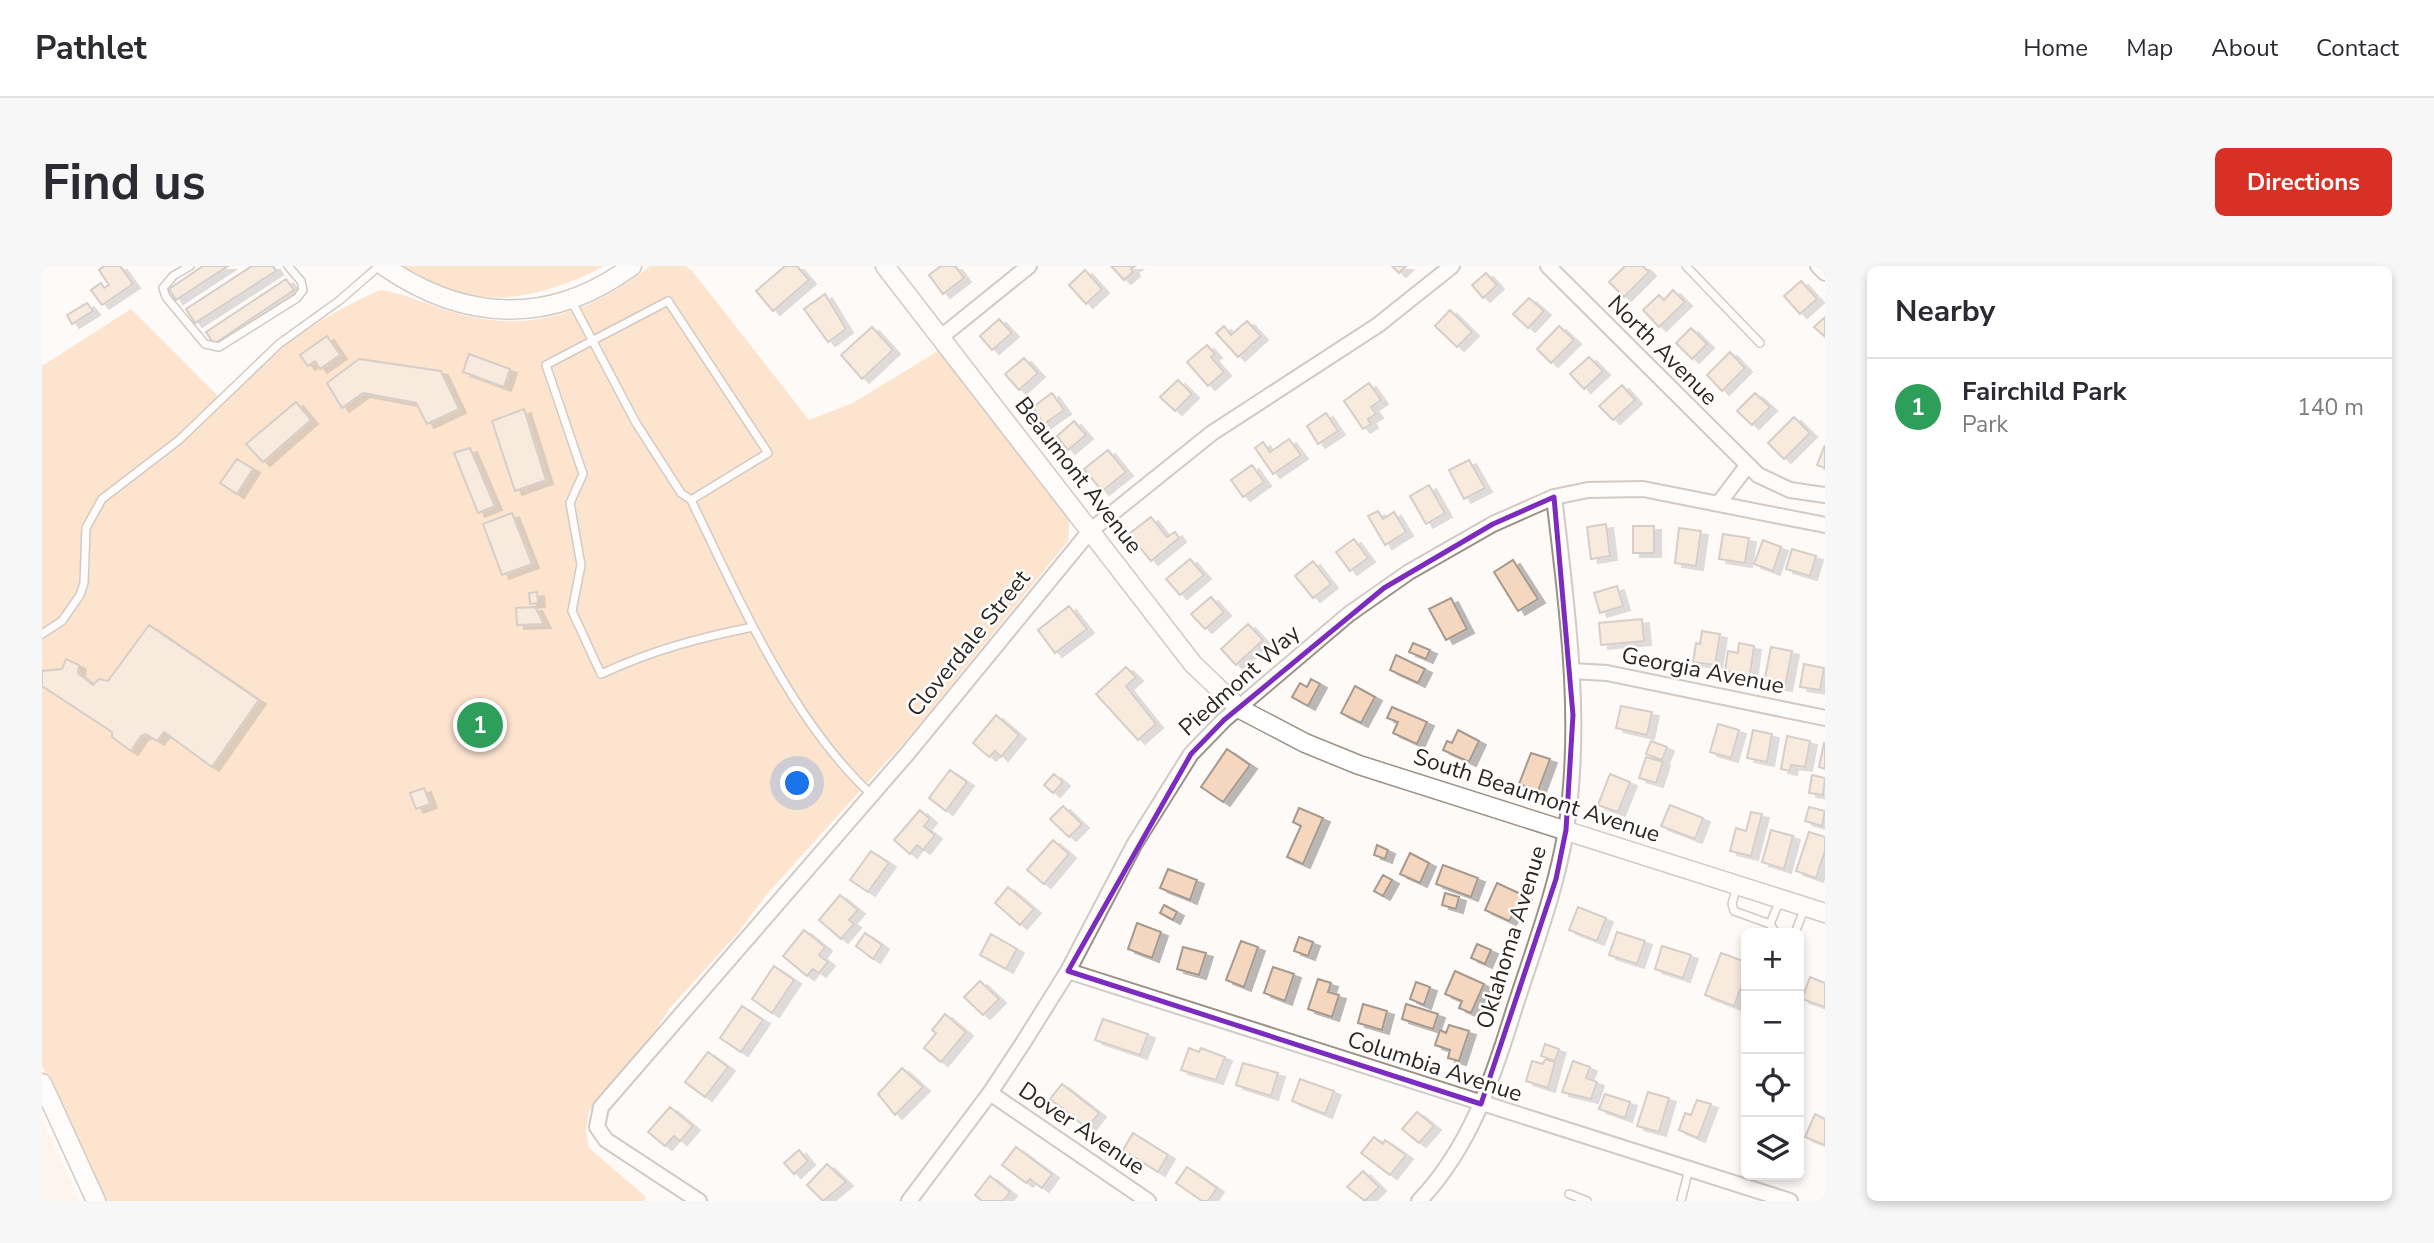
<!DOCTYPE html>
<meta charset="utf-8">
<style>
body{margin:0;font-family:"Nunito Sans",sans-serif;background:#f7f7f7;color:#2b2b33}
.controls{position:absolute;right:21px;bottom:21px;display:grid;overflow:hidden;border-radius:10px;box-shadow:0 4px 10px #0003}
.controls button{width:63px;height:63px;display:grid;place-items:center;padding:0;border:0;border-bottom:2px solid #e1e1e2;background:#fff;color:#2b2b33;font:35px sans-serif}
.you{position:absolute;left:756px;top:518px;width:24px;height:24px;margin:-18px;border:5px solid #fff;border-radius:50%;background:#1a73e8;box-shadow:0 0 0 10px #1a73e833}
.badge{display:grid;place-items:center;width:46px;height:46px;border-radius:50%;background:#d93025;color:#fff;font-size:23px;font-weight:700}
.pin{position:absolute;translate:-50% -50%;border:4px solid #fff;box-shadow:0 2px 7px #0006}
.list{margin:0;padding:0;list-style:none}
h2{display:flex;justify-content:space-between;align-items:center;height:91px;margin:0;padding:0 28px;font-size:30px}
h2 small{font-size:23px;font-weight:400;color:#7c7c81}
.list li{display:grid;grid-template-columns:46px 1fr auto;gap:21px;align-items:center;box-sizing:border-box;height:98px;padding:0 28px;border-top:2px solid #e1e1e2}
.list b{display:block;font-size:26px;white-space:nowrap}
.list p{margin:0;font-size:23px;white-space:nowrap;color:#7c7c81}
.list em{font-size:23px;font-style:normal;color:#7c7c81}
.icon{flex:none;width:38px;height:38px;fill:none;stroke:currentColor;stroke-width:2;stroke-linecap:round;stroke-linejoin:round}
.map{position:relative;flex:none;width:1783px;height:935px;overflow:hidden;border-radius:10px}
header{display:flex;align-items:center;gap:42px;box-sizing:border-box;height:98px;padding:0 35px;background:#fff;border-bottom:2px solid #e1e1e2}
header strong{font-size:33px}
nav{display:flex;gap:38px;margin-inline-start:auto;font-size:24px}
.intro{display:flex;align-items:center;justify-content:space-between;box-sizing:border-box;height:168px;padding:0 42px}
h1{margin:0;font-size:49px}
.button{padding:18px 32px;border-radius:10px;background:#d93025;color:#fff;font-size:24px;font-weight:700}
main{display:flex;gap:42px;padding:0 42px}
aside{flex:1;background:#fff;border-radius:10px;box-shadow:0 4px 10px #0003}
.map>svg:first-child{display:block}
.built{fill:#fdeddf}
.green{fill:#fac99d}
.building{fill:#f4d7be;stroke:#a6998e;stroke-width:2;filter:url(#shadow)}
.lines{fill:none;stroke-linecap:round;stroke-linejoin:round}
.service-casing{stroke:#9d9186;stroke-width:10}
.minor-casing{stroke:#9d9186;stroke-width:18}
.tertiary-casing{stroke:#9d9186;stroke-width:21}
.service{stroke:#fff;stroke-width:7}
.minor{stroke:#fff;stroke-width:14}
.tertiary{stroke:#fff;stroke-width:18}
.marked{fill:none;stroke:#7b2cbf;stroke-width:5;stroke-linejoin:round}
.labels{text-anchor:middle;stroke-width:5;stroke-linejoin:round;paint-order:stroke}
.street-label{font-size:23px;fill:#2d2824;stroke:#fff}
</style>
<header>
<strong>Pathlet</strong>
<nav><a>Home</a><a>Map</a><a>About</a><a>Contact</a></nav>
</header>
<div class="intro"><h1>Find us</h1><a class="button">Directions</a></div>
<main>
<div class="map">
<svg width="1783" height="935" viewBox="0 0 1783 935">
<defs>
<filter id="shadow"><feDropShadow dx="7" dy="4" stdDeviation="0" flood-color="#0004"/></filter>
</defs>
<rect width="100%" height="100%" fill="#fdfaf8"/>
<path class="built" d="M0 853 14 883 38 935H0Z"/>
<path class="green" d="M360 0H562C517 24 461 42 410 24 393 19 376 8 360 0Z
M608 0H644L651 6 767 154 811 137 896 85 984 190 1028 248 1026 275 865 473 724 629 695 668 628 742 597 789 547 845 544 865 547 882 604 931 602 935H62L0 800V100L89 43 182 136C201 121 216 102 234 87 266 60 300 41 338 24 366 28 393 42 421 49 491 67 553 44 608 0Z"/>
<path class="building" d="M62 0H78L91 18 60 39 49 24 59 17 62 22 67 19 57 4Z
M161 0H186L134 34 127 23Z
M210 0H231L234 5 153 57 144 43Z
M743 0H755L767 14 731 45 714 25Z
M899 0H913L922 12 901 28 887 9Z
M1069 0H1093L1089 3 1091 6 1082 14Z
M1350 0H1364L1357 7Z
M1583 0H1601L1607 6 1582 31 1567 16Z
M1043 4 1060 23 1044 38 1027 19Z
M1444 7 1455 19 1441 32 1430 19Z
M244 13 252 24 172 78 164 66Z
M1759 15 1775 33 1758 48 1742 30Z
M1631 24 1643 36 1617 61 1601 44 1617 29 1622 34Z
M783 28 804 63 786 76 762 43Z
M1487 32 1502 45 1486 62 1471 48Z
M45 37 51 45 30 58 25 49Z
M1408 44 1430 66 1415 81 1393 60Z
M1783 51V71L1772 61Z
M957 53 970 67 950 84 938 70Z
M1205 55 1219 70 1196 91 1174 67 1182 60 1189 69Z
M1517 60 1532 74 1509 97 1495 83Z
M830 61 851 84 820 113 799 89Z
M1649 62 1665 78 1650 93 1634 77Z
M285 70 298 89 278 103 273 95 266 100 258 89Z
M1165 79 1173 88 1169 91 1182 106 1166 120 1145 96Z
M1688 86 1703 102 1680 125 1665 109Z
M427 88 468 103 462 121 421 106Z
M1547 91 1561 105 1542 123 1528 108Z
M982 92 996 107 977 124 963 108Z
M317 93 399 105 417 143 385 158 374 137 321 127 300 142 285 117Z
M1136 114 1150 128 1133 145 1118 131Z
M1327 117 1339 134 1329 141 1334 148 1326 153 1329 158 1321 163 1302 135Z
M1580 119 1593 134 1571 154 1557 140Z
M1010 127 1022 144 1002 158 991 141Z
M1713 127 1728 141 1710 159 1695 145Z
M254 136 269 154 221 196 204 178Z
M482 143 504 214 473 225 450 155Z
M1284 147 1296 165 1276 178 1265 160Z
M1752 151 1768 167 1742 193 1726 177Z
M1032 155 1044 169 1026 184 1015 170Z
M1247 173 1259 189 1231 208 1213 182 1221 176 1228 186Z
M1783 179V202L1775 199Z
M428 182 453 240 436 247 412 187Z
M1066 184 1084 206 1060 225 1042 203Z
M195 193 211 203 195 228 178 217Z
M1427 194 1443 222 1422 233 1407 204Z
M1210 199 1222 216 1201 231 1189 214Z
M1387 219 1403 247 1384 258 1368 230Z
M1336 245 1341 253 1352 246 1364 266 1343 279 1326 250Z
M470 247 490 298 460 309 441 258Z
M1109 251 1125 271 1133 266 1137 272 1109 295 1087 268Z
M1564 258 1568 290 1549 293 1545 261Z
M1591 260H1612V287H1591Z
M1637 262 1659 265 1654 300 1633 297Z
M1681 268 1707 272 1703 297 1677 293Z
M1312 273 1326 292 1308 305 1294 286Z
M1721 274 1739 281 1731 305 1712 298Z
M1750 283 1774 290 1768 310 1744 303Z
M1148 293 1162 309 1138 329 1124 313Z
M1471 294 1496 333 1476 345 1452 306Z
M1271 295 1289 318 1271 332 1253 310Z
M1575 320 1581 340 1558 347 1552 327Z
M495 326 496 337 488 338 487 327Z
M1169 331 1182 346 1163 363 1149 348Z
M1409 332 1425 363 1404 374 1387 343Z
M1027 340 1045 363 1013 387 996 364Z
M493 341 502 358 475 359 474 342Z
M1600 353 1602 375 1559 379 1557 357Z
M1206 358 1221 374 1194 399 1179 383Z
M107 359 217 434 170 501 122 466 115 475 104 468 99 470 89 485 70 471V466L0 420V405L20 403 24 393 37 399 36 407 51 419 57 413 66 415Z
M1660 365 1678 368 1673 399 1651 396 1654 377 1658 378Z
M1371 377 1388 384 1384 393 1367 386Z
M1697 377 1712 380 1708 409 1683 405 1686 385 1696 387Z
M1729 381 1750 385 1743 421 1722 417Z
M1354 389 1383 403 1376 417 1348 404Z
M1762 398 1782 402 1778 424 1758 421Z
M1084 401 1094 411 1084 420 1114 458 1096 474 1054 428Z
M1269 413 1278 418 1266 440 1250 431 1258 417 1265 421Z
M1313 420 1333 431 1319 457 1299 447Z
M1579 440 1610 446 1605 469 1574 462Z
M1350 441 1385 456 1375 478 1351 467 1356 456 1345 452Z
M954 449 977 469 959 491 953 485 947 491 931 477Z
M1676 458 1697 464 1689 492 1668 486Z
M1416 464 1437 475 1427 496 1401 484 1405 475 1410 477Z
M1711 464 1730 468 1725 496 1705 492Z
M1745 470 1768 475 1763 501 1749 499 1748 505 1739 503Z
M1609 475 1625 481 1620 494 1604 488Z
M1782 477H1783V503L1777 501Z
M1185 483 1208 499 1181 536 1159 521Z
M1489 487 1508 493 1496 525 1477 518Z
M1604 491 1621 496 1614 517 1597 512Z
M908 504 925 516 904 545 887 532Z
M1012 508 1021 516 1011 527 1002 519Z
M1568 508 1588 516 1576 546 1556 539Z
M1770 509 1783 512 1781 529 1767 527Z
M382 522 388 538 374 543 368 527Z
M1628 539 1661 552 1653 573 1619 560Z
M1021 540 1040 558 1027 571 1008 553Z
M1767 541 1783 545 1780 560 1763 555Z
M1257 542 1281 552 1261 598 1245 591 1259 560 1251 556Z
M878 544 888 553 882 560 893 569 881 584 875 579 868 588 852 574Z
M1709 546 1720 548 1709 590 1688 585 1694 562 1704 565Z
M1729 564 1751 570 1742 603 1720 596Z
M1767 566 1783 571V585L1774 612 1754 605Z
M1011 574 1027 588 1002 618 985 604Z
M1335 579 1346 584 1343 593 1332 589Z
M829 585 847 597 826 626 808 614Z
M1368 587 1387 597 1378 617 1358 608Z
M1401 599 1436 612 1429 631 1394 618Z
M1126 603 1155 614 1148 634 1118 622Z
M1341 609 1350 614 1341 630 1332 625Z
M1455 617 1483 630 1467 655 1443 644Z
M966 621 992 643 978 659 953 637Z
M1403 627 1417 631 1414 643 1400 639Z
M798 629 816 644 807 654 812 658 799 673 777 654Z
M1122 639 1135 646 1131 654 1118 647Z
M1536 641 1564 652 1555 675 1527 664Z
M1095 657 1119 666 1110 692 1086 683Z
M762 664 783 681 777 689 786 696 777 707 771 703 765 710 741 690Z
M1575 666 1603 675 1595 698 1567 689Z
M823 667 840 679 831 693 814 680Z
M949 668 975 683 964 703 938 689Z
M1257 671 1271 676 1266 690 1252 685Z
M1199 675 1216 681 1202 721 1184 714Z
M1435 678 1449 684 1443 698 1429 692Z
M1620 680 1649 689 1641 712 1613 703Z
M1141 681 1164 687 1157 709 1135 703Z
M1679 687 1704 696V708L1692 740 1663 729Z
M732 700 752 714 730 747 710 733Z
M1231 701 1252 708 1243 735 1222 727Z
M1413 705 1442 718 1429 747 1417 742 1420 735 1403 728Z
M1768 711 1783 717V741L1760 733Z
M1276 713 1289 717 1286 726 1297 729 1290 751 1266 743Z
M938 715 957 733 941 749 922 731Z
M1374 716 1388 721 1382 739 1368 733Z
M1321 738 1345 745 1340 764 1316 757Z
M1364 738 1396 748 1391 763 1360 753Z
M700 740 721 754 699 786 678 772Z
M903 748 924 766 899 796 882 782 894 767 890 764Z
M1061 753 1106 768 1098 789 1053 774Z
M1407 759 1427 765 1417 795 1406 792 1408 784 1393 779 1398 764 1404 767Z
M1503 778 1517 783 1513 795 1499 790Z
M1147 782 1157 786 1159 782 1183 791 1174 814 1139 804Z
M666 786 686 801 663 831 643 816Z
M1503 793 1513 796 1506 822 1484 815 1490 795 1501 798Z
M1531 795 1548 801 1544 812 1555 816 1549 833 1520 826Z
M1201 797 1236 807 1229 830 1194 819Z
M860 802 881 821 853 849 836 828Z
M1258 813 1292 825 1283 848 1250 835Z
M1020 818 1057 847 1045 862 1008 833Z
M1606 826 1627 832 1617 866 1595 860Z
M1563 828 1588 836 1583 852 1557 843Z
M1655 834 1669 838 1656 872 1637 864 1643 847 1649 849Z
M628 841 651 860 638 875 632 870 623 880 606 866Z
M1375 846 1392 860 1377 877 1360 863Z
M1773 848 1783 853V879L1763 871Z
M1091 867 1126 889 1116 906 1081 884Z
M1332 871 1341 878 1343 874 1364 889 1348 909 1319 887Z
M974 881 1010 908 1000 922 988 913 984 917 960 899Z
M757 884 766 895 752 908 742 897Z
M785 898 804 916 781 935 765 919Z
M1145 901 1175 922 1166 935H1160L1134 917Z
M1321 905 1337 921 1323 935 1305 921Z
M948 910 968 926 961 935H940L933 929Z"/>
<g class="lines">
<g class="service-casing">
<path id="service" d="M148 0 131 10 121 22 124 31 163 78 177 81 255 32 261 24 259 15 246 0
M1644 0 1718 77
M529 34 594 157 639 227 649 234C696 331 750 456 830 529
M649 234 726 187 626 35 504 99 541 208 528 237 539 299 530 345 559 408C611 384 656 372 711 361
M0 368 20 355 38 329 42 317 44 262 60 233 137 174 237 78 298 34 337 0
M1695 619 1690 638 1692 645 1728 658
M1734 667 1728 658 1738 634
M1753 667 1763 641
M1527 928 1545 935
M1639 935 1647 903"/>
</g>
<g class="minor-casing">
<path id="minor" d="M1506 0 1716 209 1748 224 1783 229
M1776 0 1783 7
M899 71 987 0
M1677 237 1705 200
M1530 405 1565 407 1783 452
M1026 705 1748 935
M948 827 1106 935
M657 935 564 874 555 861 559 841 865 488 1048 265 1170 167 1336 59 1410 0
M867 935 948 827 981 777 1026 705 1092 579 1149 488 1182 454 1307 348 1367 306 1451 258 1512 231 1546 224 1601 223 1783 259
M1377 935C1427 883 1450 815 1471 747 1490 687 1514 626 1524 564 1541 454 1525 341 1512 231"/>
</g>
<g class="tertiary-casing">
<path id="tertiary" d="M342 0C423 56 509 60 590 0
M843 0 1151 398 1198 443 1263 477 1317 499 1783 647
M0 817 54 935"/>
</g>
<use href="#service" class="service"/>
<use href="#minor" class="minor"/>
<use href="#tertiary" class="tertiary"/>
</g>
<path d="M0 0H1783V935H0ZM1512 231 1531 449 1524 564 1514 613 1439 838 1026 705 1149 488 1182 454 1342 322 1451 258Z" fill="#fdfaf8" fill-opacity=".55" fill-rule="evenodd"/>
<path class="marked" d="M1512 231 1531 449 1524 564 1514 613 1439 838 1026 705 1149 488 1182 454 1342 322 1451 258Z"/>
<g class="labels">
<g class="street-label">
<text transform="translate(1621 84) rotate(45)" y="8">North Avenue</text>
<text transform="translate(1037 209) rotate(52)" y="8">Beaumont Avenue</text>
<text transform="translate(926 377) rotate(-51)" y="8">Cloverdale Street</text>
<text transform="translate(1661 404) rotate(11)" y="8">Georgia Avenue</text>
<text transform="translate(1197 414) rotate(-42)" y="8">Piedmont Way</text>
<text transform="translate(1495 529) rotate(18)" y="8">South Beaumont Avenue</text>
<text transform="translate(1469 671) rotate(-73)" y="8">Oklahoma Avenue</text>
<text transform="translate(1393 800) rotate(18)" y="8">Columbia Avenue</text>
<text transform="translate(1040 862) rotate(34)" y="8">Dover Avenue</text>
</g>
</g>
</svg>
<div class="controls">
<button>+</button>
<button>−</button>
<button><svg class="icon" aria-label="locate" viewBox="0 0 24 24"><circle cx="12" cy="12" r="6"/><path d="M12 2v4M12 18v4M2 12h4M18 12h4"/></svg></button>
<button><svg class="icon" aria-label="layers" viewBox="0 0 24 24"><path d="M12 4l9 5-9 5-9-5zM3 14l9 5 9-5"/></svg></button>
</div>
<div class="you"></div>
<div class="pin badge" style="left:438px;top:459px;background:#2e9e5b">1</div>
</div>
<aside>
<h2>Nearby<small></small></h2>
<ul class="list">
<li><span class="badge" style="background:#2e9e5b">1</span><div><b>Fairchild Park</b><p>Park</p></div><em>140 m</em></li>
</ul>
</aside>
</main>
